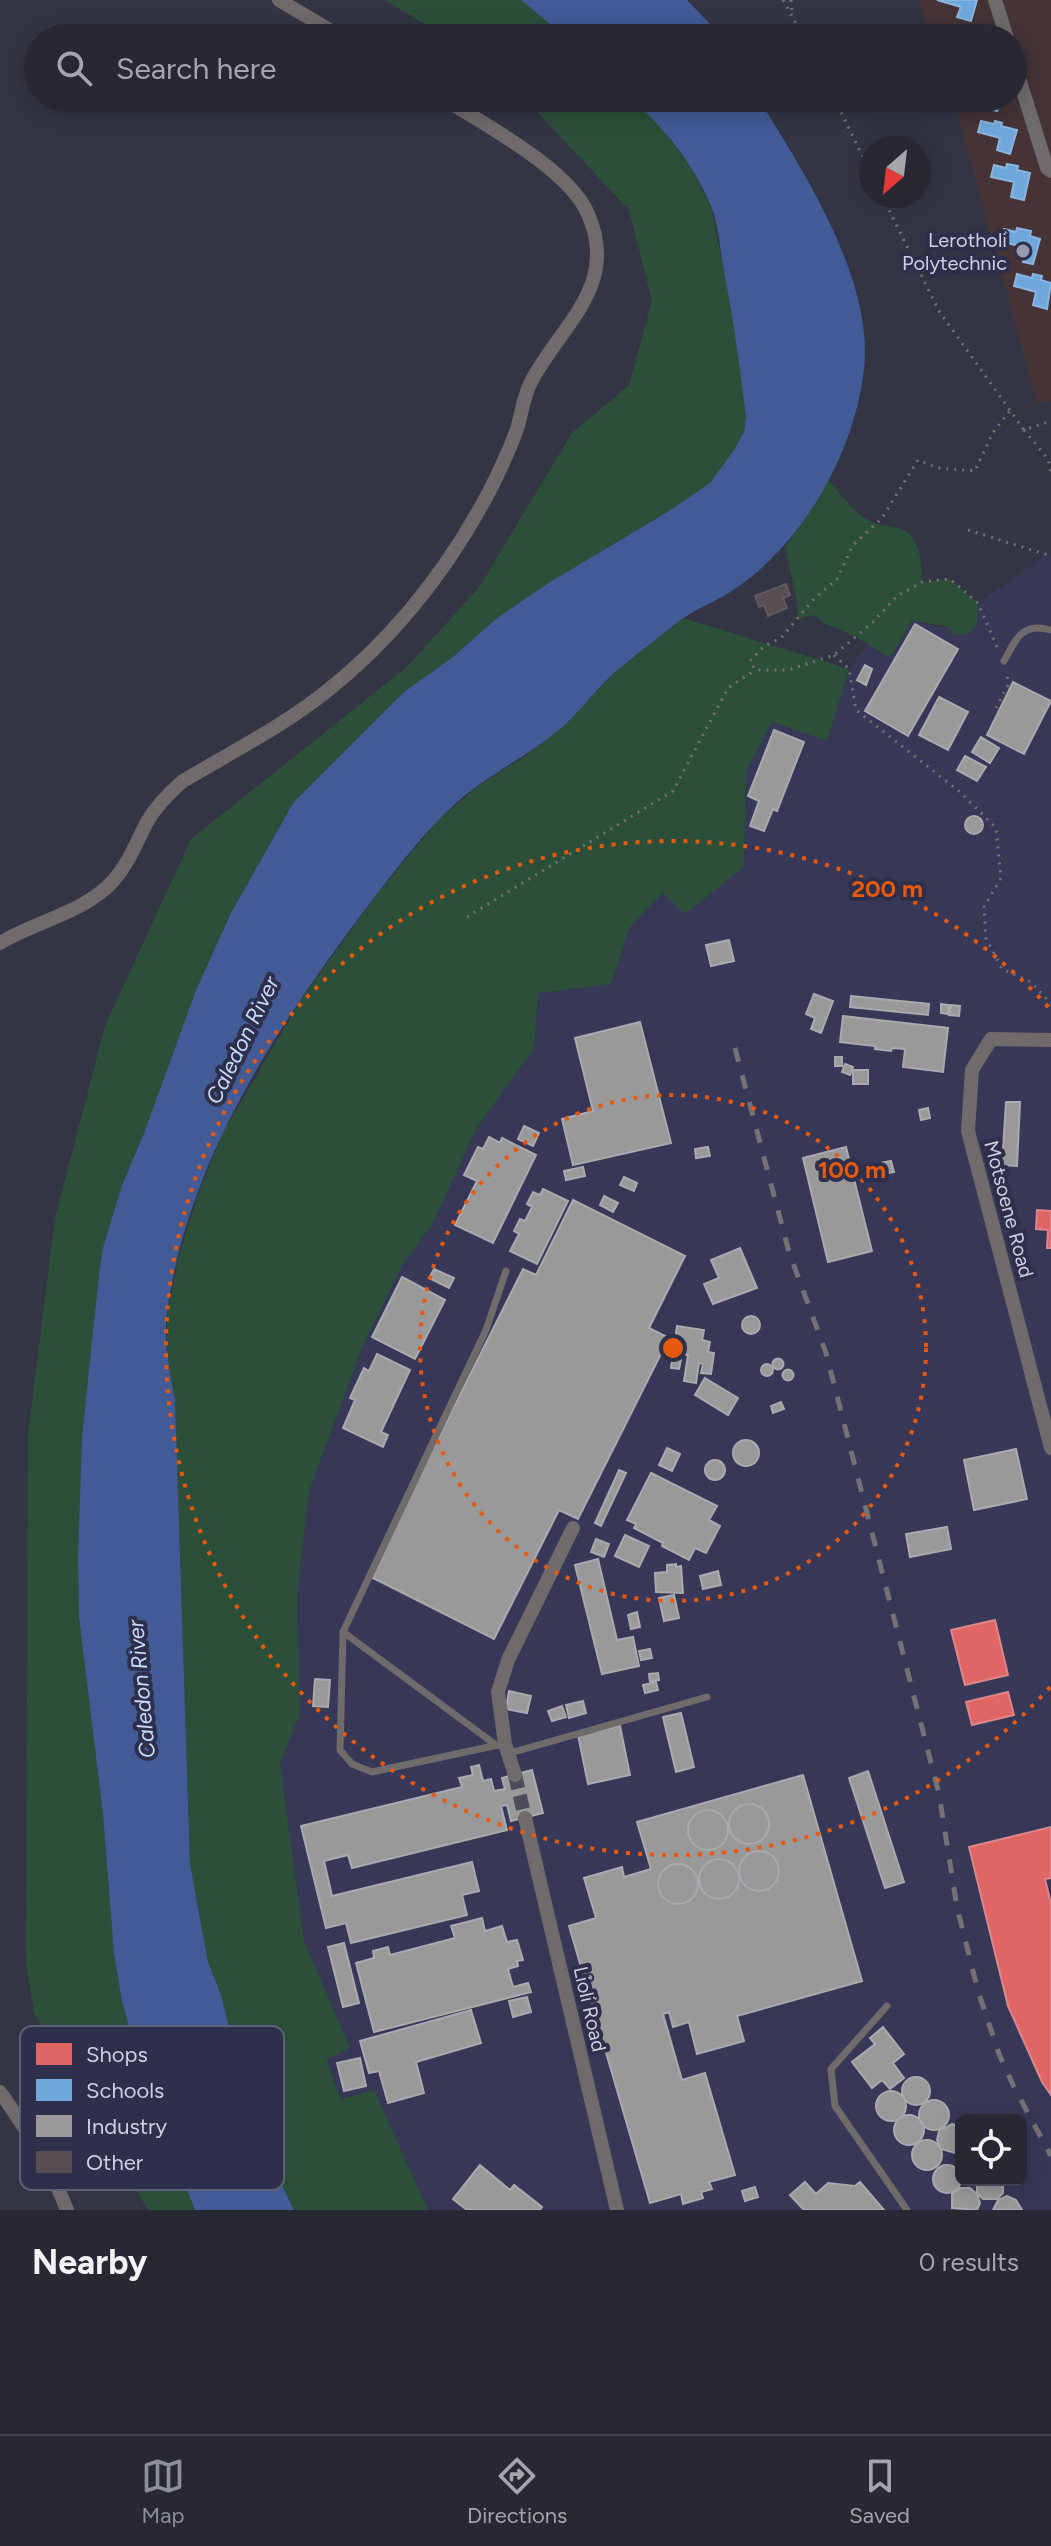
<!DOCTYPE html>
<style>
body{margin:0;font-family:Figtree,sans-serif;background:#2f303b;color:#f1f3f6}
.controls{position:absolute;right:24px;bottom:24px;display:grid;overflow:hidden;border-radius:12px;box-shadow:0 4px 20px #0003}
.controls button{width:72px;height:72px;display:grid;place-items:center;padding:0;border:0;border-bottom:2px solid #43444e;background:#272833;color:#f1f3f6;font:40px sans-serif}
.compass{position:absolute;left:859px;top:136px;width:72px;height:72px;border-radius:50%;background:#272833;box-shadow:0 4px 20px #0003;rotate:208deg}
.list{margin:0;padding:0;list-style:none}
h2{display:flex;justify-content:space-between;align-items:center;height:104px;margin:0;padding:0 32px;font-size:34px}
h2 small{font-size:26px;font-weight:400;color:#a4a6ac}
.icon{flex:none;width:44px;height:44px;fill:none;stroke:currentColor;stroke-width:2;stroke-linecap:round;stroke-linejoin:round}
.map{position:relative;flex:none;width:1051px;height:2210px;overflow:hidden}
.search{position:absolute;background:#272833;box-shadow:0 4px 20px #0003;left:24px;right:24px;top:24px;height:88px;display:flex;align-items:center;gap:20px;box-sizing:border-box;padding:0 28px;border-radius:44px;color:#a4a6ac;font-size:30px}
.sheet{height:224px;background:#272833}
nav{display:flex;justify-content:space-around;align-items:center;box-sizing:border-box;height:112px;border-top:2px solid #43444e;background:#272833;font-size:22px;color:#a4a6ac}
nav a{display:grid;justify-items:center;gap:4px}
nav .on{color:#8c9099}
.map>svg:first-child{display:block}
.built{fill:#373857;fill-rule:evenodd}
.education{fill:#453336}
.green{fill:#2c4f3a}
.water{fill:#425b96}
.shops{fill:#e06666;stroke:#db868b;stroke-width:2}
.schools{fill:#6fa8dc;stroke:#8cb4de;stroke-width:2}
.industry{fill:#999;stroke:#a9aaaf;stroke-width:2}
.building{fill:#584d50;stroke:#605a5f;stroke-width:2}
.lines{fill:none;stroke-linecap:round;stroke-linejoin:round}
.street-tunnel{stroke:#4b4c5c;stroke-width:14;stroke-dasharray:14 7;stroke-linecap:butt}
.path{stroke:#727174;stroke-width:3;stroke-dasharray:2 6;stroke-linecap:butt}
.lane{stroke:#6e6b6a;stroke-width:7}
.street{stroke:#6e6b6a;stroke-width:14}
.rail{stroke:#747275;stroke-width:5;stroke-dasharray:14 14;stroke-linecap:butt}
.ring{fill:none;stroke:#e8590c;stroke-width:4;stroke-dasharray:4 8}
.poi-dot{fill:#989aab;stroke:#2e2f4a;stroke-width:3}
.labels{text-anchor:middle;stroke-width:8;stroke-linejoin:round;paint-order:stroke}
.poi-label{font-size:20px;fill:#ced0e2;stroke:#2e2f4a;text-anchor:end}
.street-label{font-size:20px;fill:#ced0e2;stroke:#2e2f4a}
.water-label{font-size:22px;font-style:italic;fill:#c8daff;stroke:#2e2f4a}
.key{fill:#2e2f4a;stroke:#5e5f78;stroke-width:2}
.key-label{font-size:22px;fill:#ced0e2}
.centre{fill:#e8590c;stroke:#2e2f4a;stroke-width:4}
.ring-label{font-size:24px;text-anchor:middle;font-weight:bold;fill:#e8590c;stroke:#2e2f4a;stroke-width:8;stroke-linejoin:round;paint-order:stroke}
</style>
<div class="map">
<svg width="1051" height="2210" viewBox="0 0 1051 2210">
<rect width="100%" height="100%" fill="#343544"/>
<path class="built" d="M1045 556H1051V2210H428L374 2090 341 2099 326 2060 350 2048 304 1941 280 1763 300 1714 297 1595 309 1491 362 1348 401 1267 432 1225 477 1127 534 1049 538 993 611 984 630 927 663 893 744 867 746 771 772 722 827 741 849 669 868 645 886 656 912 620 939 627 977 624 978 603ZM961 2120H1021V2180H961Z"/>
<path class="education" d="M918 0H1051V401L1037 403 953 98H1013V38H931Z"/>
<path class="green" d="M385 0H521L567 38H447Z
M524 98H631L657 122 676 147 691 167 711 207 733 315 744 398 746 417 744 432 734 451 710 483 669 511 550 582 497 618 453 657 404 692 293 803 231 913 196 990 144 1133 122 1184 99 1274 82 1437 78 1555 79 1617 103 1814 114 1954 122 2001 146 2089 195 2210H148L34 2013 26 1964 28 1433 55 1218 105 1026 191 839 407 667 480 586 572 433 629 385 652 301 629 210Z
M828 480C839 492 850 508 863 517 875 526 885 525 898 528 921 533 921 563 922 582L950 579 978 603 977 624 967 635 953 634 949 627 912 620 893 653 887 656 856 637 822 622 815 615 797 619 798 606 785 547Z
M683 618 849 669 827 741 772 722 746 771 744 867 685 914 663 893 630 927 611 984 538 993 534 1049 477 1127 432 1225 401 1267 362 1348 309 1491 297 1595 300 1714 280 1763 304 1941 350 2048 326 2060 341 2099 374 2090 428 2210H294L255 2130 221 1995 208 1962 190 1864 175 1400 167 1356V1316L178 1259 197 1197 222 1134 302 998 378 893 438 820 478 786 524 757 561 728 615 672Z"/>
<path class="water" d="M521 0H687L711 25 720 38H567Z
M631 98H758C804 172 874 280 864 369 855 452 803 544 733 590 716 602 694 609 678 622 657 639 635 655 615 672 595 690 580 712 560 729 527 757 487 775 455 804 422 834 394 872 367 907 277 1026 187 1162 167 1313 163 1342 170 1372 175 1400L190 1864 208 1962 221 1995 255 2130 294 2210H195L146 2089 122 2001 114 1954 103 1814 79 1617 78 1555 82 1437 99 1274 103 1248 122 1185 144 1133 196 990 231 913 293 803 404 692 453 657 497 618 550 582 669 511 710 483 734 450 744 432 746 417C740 366 733 316 723 266 720 246 718 224 711 206 694 164 664 128 631 98Z"/>
<path class="shops" d="M1037 1210 1051 1211V1248H1047L1048 1230 1036 1229Z
M995 1620 1008 1675 965 1685 951 1630Z
M1008 1692 1014 1715 972 1725 966 1702Z
M1051 1827V1878L1045 1879 1051 1904V2095L1042 2082 1008 2006 969 1847Z"/>
<path class="schools" d="M937 0H977L971 21 957 17 961 7Z
M955 31 978 38H953Z
M986 98H1001L997 111 983 107Z
M981 121 994 124 995 121 1002 123 1001 126 1017 130 1010 154 997 150 1000 138 978 132Z
M1007 164 1018 166 1017 170 1030 173 1024 200 1011 197 1014 182 991 177 994 165 1006 168Z
M1017 228 1031 231 1030 236 1040 239 1033 264 1023 262 1026 248 1000 241 1004 229 1016 232Z
M1017 274 1032 278 1033 274 1042 276 1041 280 1051 283 1047 309 1033 305 1036 292 1014 286Z"/>
<path class="industry" d="M915 624 958 649 908 736 865 711Z
M865 665 872 669 866 685 857 680Z
M1013 682 1051 701 1024 754 987 735Z
M939 697 968 712 948 750 919 735Z
M774 730 804 742 777 811 773 809 764 831 750 826 759 801 748 796Z
M981 737 999 748 990 763 972 752Z
M965 756 986 767 977 781 957 770Z
M965 825a9 9 0 1 1 18 0a9 9 0 1 1-18 0Z
M729 940 734 961 711 966 706 945Z
M814 994 833 1001 821 1033 811 1029 815 1018 806 1014Z
M851 996 929 1004 928 1015 850 1007Z
M941 1004 949 1005 948 1014 941 1013Z
M951 1005 960 1006 959 1016 949 1015Z
M843 1016 948 1028 943 1072 903 1067 905 1049 892 1048 891 1051 875 1049V1046L840 1042Z
M640 1022 671 1143 573 1165 562 1119 593 1111 575 1038Z
M835 1057H842V1066H835Z
M845 1064 853 1067 850 1075 842 1072Z
M853 1070H868V1084H853Z
M1006 1102H1020L1017 1166 1002 1165Z
M928 1108 930 1118 921 1120 919 1110Z
M524 1126 539 1133 533 1146 518 1139Z
M489 1137 500 1143 502 1138 536 1155 493 1243 455 1225 477 1181 464 1175 478 1147 483 1149Z
M708 1147 710 1156 696 1158 695 1149Z
M846 1147 872 1251 828 1262 803 1158Z
M891 1161 894 1172 883 1174 880 1163Z
M583 1167 585 1176 566 1180 564 1171Z
M624 1177 637 1183 634 1191 620 1185Z
M543 1189 568 1201 537 1264 510 1251 519 1234 514 1231 520 1219 525 1221 532 1207 527 1204 533 1192 540 1195Z
M604 1196 618 1203 613 1212 600 1205Z
M573 1200 685 1256 649 1328 669 1338 578 1519 559 1510 494 1639 369 1576 523 1269 536 1275Z
M740 1248 757 1288 713 1304 704 1284 719 1278 711 1260Z
M434 1269 454 1278 449 1288 429 1278Z
M402 1277 445 1300 415 1359 372 1337Z
M742 1325a9 9 0 1 1 18 0a9 9 0 1 1-18 0Z
M677 1326 704 1330 702 1340 710 1342 708 1352 714 1353 711 1374 701 1373 703 1364 699 1363 696 1383 684 1381 688 1355 682 1354 679 1369 671 1368Z
M377 1354 410 1370 381 1432 388 1435 383 1447 343 1428 355 1400 350 1398 364 1368 369 1371Z
M772.5 1364a5.5 5.5 0 1 1 11 0a5.5 5.5 0 1 1-11 0Z
M761 1370a6 6 0 1 1 12 0a6 6 0 1 1-12 0Z
M782.5 1375a5.5 5.5 0 1 1 11 0a5.5 5.5 0 1 1-11 0Z
M705 1378 738 1398 728 1415 695 1395Z
M781 1402 784 1409 773 1413 771 1406Z
M733 1453a13 13 0 1 1 26 0a13 13 0 1 1-26 0Z
M667 1448 680 1454 672 1471 659 1465Z
M1016 1449 1027 1499 974 1510 964 1460Z
M705 1470a10 10 0 1 1 20 0a10 10 0 1 1-20 0Z
M619 1470 626 1473 601 1526 595 1523Z
M651 1473 717 1506 709 1520 720 1526 706 1553 695 1548 689 1560 662 1546 663 1543 634 1528 636 1524 627 1520Z
M947 1527 951 1549 910 1557 906 1534Z
M625 1535 649 1546 639 1567 615 1556Z
M596 1539 609 1544 604 1557 591 1552Z
M598 1559 617 1640 633 1637 639 1666 602 1674 575 1565Z
M676 1564V1567L681 1566 683 1593 656 1592 655 1573 667 1572V1565Z
M718 1571 721 1585 703 1589 700 1576Z
M674 1595 679 1618 664 1621 659 1598Z
M637 1612 640 1627 631 1629 628 1615Z
M650 1649 652 1658 641 1660 639 1651Z
M658 1673 659 1680 650 1682 649 1674Z
M315 1679 330 1680 328 1707 313 1706Z
M656 1682 658 1690 645 1693 643 1685Z
M509 1691 531 1696 527 1713 506 1709Z
M583 1701 586 1713 569 1718 566 1705Z
M562 1706 566 1717 552 1721 548 1711Z
M681 1713 694 1767 676 1772 663 1717Z
M620 1726 630 1775 588 1784 578 1735Z
M479 1765 483 1781 491 1779 494 1791 505 1789 502 1778 532 1770 543 1813 511 1821 507 1805 501 1806 507 1830 352 1868 348 1855 324 1861 332 1896 472 1862 479 1891 462 1895 467 1915 351 1943 346 1923 326 1928 301 1826 462 1787 459 1778 473 1775 471 1767Z
M868 1771 904 1882 885 1888 849 1778Z
M803 1775 862 1981 737 2016 744 2041 697 2054 689 2022 673 2027 669 2012 663 2014 682 2080 705 2073 735 2175 709 2182 712 2189 701 2192 703 2198 683 2204 681 2194 650 2203 569 1926 596 1918 584 1878 622 1867 624 1877 651 1869 637 1822Z
M729 1824a20 20 0 1 1 40 0a20 20 0 1 1-40 0Z
M688 1830a20 20 0 1 1 40 0a20 20 0 1 1-40 0Z
M739 1871a20 20 0 1 1 40 0a20 20 0 1 1-40 0Z
M699 1879a20 20 0 1 1 40 0a20 20 0 1 1-40 0Z
M658 1884a20 20 0 1 1 40 0a20 20 0 1 1-40 0Z
M482 1918 485 1931 502 1926 507 1942 517 1940 523 1960 517 1961 518 1966 508 1969 513 1987 528 1983 531 1992 374 2032 356 1963 374 1958 373 1951 388 1947 390 1955 455 1938 451 1926Z
M344 1943 359 2003 343 2007 328 1947Z
M527 1997 531 2012 513 2017 509 2001Z
M471 2010 481 2043 416 2062 424 2093 388 2103 379 2071 369 2073 360 2041Z
M883 2027 904 2054 893 2063 904 2078 890 2089 882 2080 872 2088 852 2062 875 2044 870 2038Z
M360 2058 366 2086 344 2091 337 2063Z
M902 2091a14 14 0 1 1 28 0a14 14 0 1 1-28 0Z
M876 2106a15 15 0 1 1 30 0a15 15 0 1 1-30 0Z
M919 2115a15 15 0 1 1 30 0a15 15 0 1 1-30 0Z
M894 2130a15 15 0 1 1 30 0a15 15 0 1 1-30 0Z
M952 2124 961 2127V2150L955 2153 941 2149 937 2140 939 2131Z
M912 2155a15 15 0 1 1 30 0a15 15 0 1 1-30 0Z
M933 2179a14 14 0 1 1 28 0a14 14 0 1 1-28 0Z
M480 2165 510 2190 514 2185 542 2207 540 2210H467L453 2199Z
M977 2180H1003V2193L997 2199H983L977 2193Z
M805 2182 816 2194 828 2183 855 2186 860 2182 884 2210H804L790 2195Z
M755 2187 758 2197 745 2201 742 2191Z
M960 2188H970L977 2194 980 2203 977 2210 952 2208V2194Z
M1007 2196 1016 2200 1022 2210H993L998 2200Z"/>
<path class="building" d="M786 584 790 595 783 598 787 608 768 616 764 605 759 607 755 596Z"/>
<g class="lines">
<path class="street-tunnel" d="M515 1775 525 1818"/>
<path class="path" d="M783 0 804 38
M791 0 792 12
M834 98 871 173
M882 196 939 311 1024 430 1051 421
M1024 430 1048 459 1051 472
M968 530 1051 556
M997 647 978 603 950 579 922 582 897 596 873 622 834 655 788 670H755L750 661 764 646 781 638 813 600 837 579 853 545 882 518 918 460 938 468 975 471 992 434 1011 409
M834 655 849 669 856 710 960 792 996 828 1001 878 984 907 986 938 1002 969 1031 982 1051 1004
M996 708 1008 685 1007 672
M467 917 673 791 728 688 755 670"/>
<path class="lane" d="M1004 661C1016 639 1022 622 1051 630
M343 1632 340 1750 352 1764 372 1772 498 1745
M496 1745 343 1632 486 1330 506 1271
M507 1754 707 1697
M887 2006 831 2069 835 2106 907 2210"/>
<path class="street" d="M279 0 343 38
M995 0 1007 38
M1013 59 1047 168 1051 171
M0 943C36 921 84 913 113 881 129 863 136 843 147 822 156 806 169 793 183 781 232 752 283 726 327 691 395 637 450 566 490 490 500 470 510 449 517 429 522 413 523 397 531 382 560 326 620 286 588 214 569 169 485 125 443 98
M1051 1040 991 1039 972 1070 968 1131 1051 1448
M515 1775 505 1744 498 1692 508 1660 573 1528
M525 1818 617 2210
M0 2092C26 2128 51 2168 67 2210"/>
<path class="rail" d="M735 1048 789 1252 826 1353 939 1794 957 1907 978 1991 999 2054 1014 2087 1051 2156"/>
</g>
<g class="ring">
<circle cx="673" cy="1348" r="253"/>
<path d="M1050 1687A507 507 0 1 1 1050 1009"/>
</g>
<circle class="poi-dot" cx="1023" cy="251" r="8"/>
<g class="labels">
<g class="poi-label">
<text x="1007" y="247">Lerotholi<tspan x="1007" dy="23">Polytechnic</tspan></text>
</g>
<g class="street-label">
<text transform="translate(1009 1209) rotate(75)" y="7">Motsoene Road</text>
<text transform="translate(590 2009) rotate(77)" y="7">Lioli Road</text>
</g>
<g class="water-label">
<text transform="translate(242 1040) rotate(-64)" y="8">Caledon River</text>
<text transform="translate(141 1689) rotate(-95)" y="8">Caledon River</text>
</g>
</g>
<rect x="20" y="2026" width="264" height="164" rx="12" class="key"/>
<rect x="36" y="2043" width="36" height="22" fill="#e06666"/>
<rect x="36" y="2079" width="36" height="22" fill="#6fa8dc"/>
<rect x="36" y="2115" width="36" height="22" fill="#999"/>
<rect x="36" y="2151" width="36" height="22" fill="#584d50"/>
<g class="key-label">
<text x="86" y="2062">Shops</text>
<text x="86" y="2098">Schools</text>
<text x="86" y="2134">Industry</text>
<text x="86" y="2170">Other</text>
</g>
<circle cx="673" cy="1348" r="12" class="centre"/>
<g class="ring-label">
<text x="887" y="897">200 m</text>
<text x="852" y="1178">100 m</text>
</g>
</svg>
<div class="controls">
<button><svg class="icon" aria-label="locate" viewBox="0 0 24 24"><circle cx="12" cy="12" r="6"/><path d="M12 2v4M12 18v4M2 12h4M18 12h4"/></svg></button>
</div>
<svg class="compass" viewBox="-18 -18 36 36"><path d="M0-13l5 13h-10z" fill="#e53935"/><path d="M0 13l5-13h-10z" fill="#a4a6ac"/></svg>
<div class="search"><svg class="icon" aria-label="search" viewBox="0 0 24 24"><circle cx="10" cy="10" r="6"/><path d="M15 15l6 6"/></svg>Search here</div>
</div>
<section class="sheet">
<h2>Nearby<small>0 results</small></h2>
<ul class="list">
</ul>
</section>
<nav>
<a class="on"><svg class="icon" aria-label="map" viewBox="0 0 24 24"><path d="M3 6l6-2 6 2 6-2v14l-6 2-6-2-6 2zM9 4v14M15 6v14"/></svg>Map</a>
<a><svg class="icon" aria-label="directions" viewBox="0 0 24 24"><path d="M12 3l9 9-9 9-9-9zM9 14v-3h6M13 9l2 2-2 2"/></svg>Directions</a>
<a><svg class="icon" aria-label="saved" viewBox="0 0 24 24"><path d="M7 4h10v16l-5-4-5 4z"/></svg>Saved</a>
</nav>
